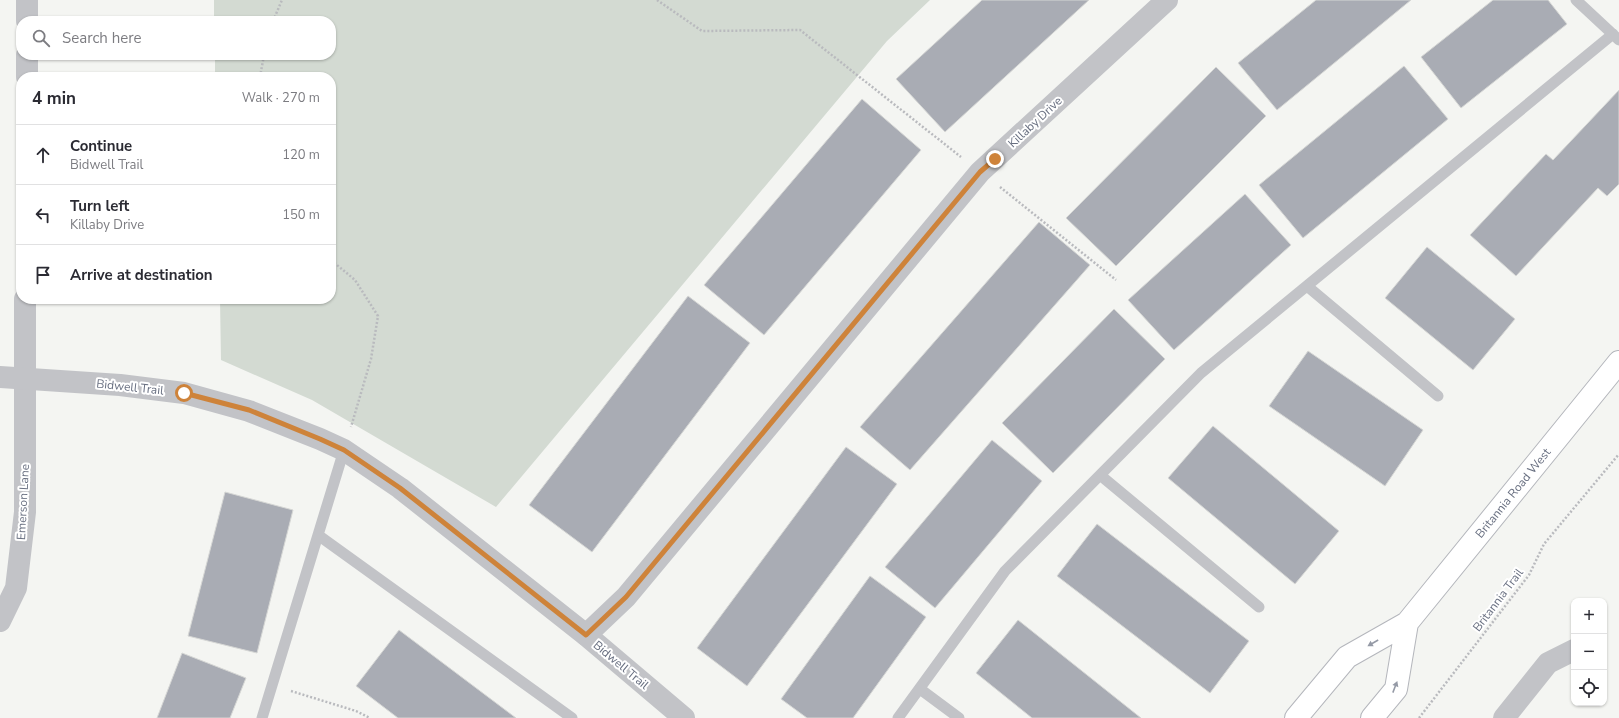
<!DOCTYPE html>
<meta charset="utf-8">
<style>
body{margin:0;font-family:"Nunito Sans",sans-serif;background:#f2f2f3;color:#2b2b33}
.controls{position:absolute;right:12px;bottom:12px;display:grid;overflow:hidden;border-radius:8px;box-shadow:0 1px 3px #0004}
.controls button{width:36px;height:36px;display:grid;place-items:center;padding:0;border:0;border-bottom:1px solid #e1e1e2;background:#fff;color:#2b2b33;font:20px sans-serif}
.stop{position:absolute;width:12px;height:12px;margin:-9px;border:3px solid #ce833a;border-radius:50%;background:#fff}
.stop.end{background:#ce833a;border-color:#fff;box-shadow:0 1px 4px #0008}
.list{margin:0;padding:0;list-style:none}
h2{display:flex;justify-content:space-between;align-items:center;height:52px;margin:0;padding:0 16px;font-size:17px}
h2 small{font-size:13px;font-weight:400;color:#7c7c81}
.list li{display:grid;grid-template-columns:26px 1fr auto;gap:12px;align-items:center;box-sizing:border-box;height:60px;padding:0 16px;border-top:1px solid #e1e1e2}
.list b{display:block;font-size:15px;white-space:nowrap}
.list p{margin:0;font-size:13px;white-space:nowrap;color:#7c7c81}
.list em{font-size:13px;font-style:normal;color:#7c7c81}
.icon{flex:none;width:22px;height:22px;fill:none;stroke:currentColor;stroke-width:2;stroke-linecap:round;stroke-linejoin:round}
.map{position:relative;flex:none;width:1619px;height:718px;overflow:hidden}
.search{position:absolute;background:#fff;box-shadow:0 1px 3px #0004;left:16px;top:16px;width:320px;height:44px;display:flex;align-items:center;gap:10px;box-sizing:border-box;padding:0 14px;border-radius:16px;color:#7c7c81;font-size:15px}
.panel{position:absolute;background:#fff;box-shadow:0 1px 3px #0004;left:16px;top:72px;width:320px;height:232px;border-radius:16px}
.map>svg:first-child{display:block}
.green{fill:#d3dad2}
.building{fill:#a9acb4;stroke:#d6d7d5}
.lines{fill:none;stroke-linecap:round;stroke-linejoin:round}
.secondary-casing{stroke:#b4b6bc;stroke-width:24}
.path{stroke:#b9babe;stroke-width:2.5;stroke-dasharray:2 2;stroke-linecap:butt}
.service{stroke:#c2c3c7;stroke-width:11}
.minor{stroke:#c2c3c7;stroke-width:22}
.tertiary{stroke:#c2c3c7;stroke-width:22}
.secondary{stroke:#fff;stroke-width:22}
.oneway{fill:#959aa6}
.route{stroke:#ce833a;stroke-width:5}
.labels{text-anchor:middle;stroke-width:4;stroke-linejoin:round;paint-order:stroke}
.street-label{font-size:12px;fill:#686f80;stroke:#fff}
</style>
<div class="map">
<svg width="1619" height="718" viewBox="0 0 1619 718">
<rect width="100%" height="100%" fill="#f4f5f2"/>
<path class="green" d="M214 0H930L887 41 496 507 312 400 221 360 220 299H331V77H215V55H331V21H214Z"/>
<path class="building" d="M982 0H1089L945 132 896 79Z
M1316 0H1411L1277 110 1238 63Z
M1493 0H1548L1567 24 1461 108 1421 57Z
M1404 66 1448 119 1303 238 1259 185Z
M1216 67 1266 116 1116 266 1066 218Z
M1619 90V184L1607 196 1598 188 1516 276 1470 235 1546 154 1553 160Z
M862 99 921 150 764 335 704 285Z
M1245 194 1291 245 1174 350 1128 300Z
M1039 222 1090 265 910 470 860 427Z
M1427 247 1515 319 1473 370 1385 298Z
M688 296 750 343 592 552 529 505Z
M1114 309 1165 359 1053 473 1002 423Z
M1308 351 1423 430 1385 486 1269 406Z
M1213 426 1339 531 1295 584 1168 478Z
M992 440 1042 481 935 608 885 567Z
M846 447 897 484 747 686 697 648Z
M225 492 293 510 257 653 188 636Z
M1097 524 1249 641 1210 693 1057 576Z
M870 576 926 617 853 718H807L781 699Z
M1018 620 1141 718H1032L976 673Z
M399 630 516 718H398L356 686Z
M182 653 246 678 230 718H157Z"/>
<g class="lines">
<g class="secondary-casing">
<path id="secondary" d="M1296 718 1347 657 1407 623 1619 362
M1372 718 1396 689 1407 623"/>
</g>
<path class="path" d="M657 0 702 31 800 30 961 157
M273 21 282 0
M260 77 264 55
M1000 187 1116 280
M331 260 355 280 378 316 371 359 351 427
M291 691 356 711 370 718
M1419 718 1529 575 1544 544 1619 454"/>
<path class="service" d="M1576 0 1619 40
M1307 286 1438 396
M1100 475 1259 607
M318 535 572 718
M920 689 959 718
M262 718 344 450
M898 718 1005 571 1201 373 1613 34"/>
<path class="minor" d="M27 21V0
M27 77V55
M0 621 16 588 25 512V299
M586 635 626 597 980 172 1167 0
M1504 718 1548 663 1574 650"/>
<path class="tertiary" d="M0 377 120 385 184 393 249 411 320 439 344 450 400 488 586 635 684 718"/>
<use href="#secondary" class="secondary"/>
</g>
<defs><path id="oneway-solid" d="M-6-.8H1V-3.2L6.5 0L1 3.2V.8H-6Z"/></defs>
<g class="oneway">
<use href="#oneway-solid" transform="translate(1373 643) rotate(150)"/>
<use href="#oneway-solid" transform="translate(1395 687) rotate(-69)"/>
</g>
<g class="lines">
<path class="route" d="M184 393 249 410 320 439 344 450 400 488 586 635 626 597 980 172 995 159"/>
</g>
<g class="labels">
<g class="street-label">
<text transform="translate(1035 122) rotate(-43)" y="4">Killaby Drive</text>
<text transform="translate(130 387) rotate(6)" y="4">Bidwell Trail</text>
<text transform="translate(1513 493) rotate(-51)" y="4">Britannia Road West</text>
<text transform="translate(23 502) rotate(-87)" y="4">Emerson Lane</text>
<text transform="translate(1498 600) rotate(-53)" y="4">Britannia Trail</text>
<text transform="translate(621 665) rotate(40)" y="4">Bidwell Trail</text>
</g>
</g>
</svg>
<div class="controls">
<button>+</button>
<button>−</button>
<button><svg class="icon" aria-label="locate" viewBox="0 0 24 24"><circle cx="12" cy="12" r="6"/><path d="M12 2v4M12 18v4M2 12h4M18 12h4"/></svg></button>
</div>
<div class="stop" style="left:184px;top:393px"></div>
<div class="stop end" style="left:995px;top:159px"></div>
<div class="search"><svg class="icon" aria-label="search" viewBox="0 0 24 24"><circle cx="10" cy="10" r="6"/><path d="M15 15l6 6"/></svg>Search here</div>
<section class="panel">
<h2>4 min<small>Walk · 270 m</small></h2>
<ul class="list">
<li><svg class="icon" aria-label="ahead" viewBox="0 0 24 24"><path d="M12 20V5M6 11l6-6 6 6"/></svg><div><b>Continue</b><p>Bidwell Trail</p></div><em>120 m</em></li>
<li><svg class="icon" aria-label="left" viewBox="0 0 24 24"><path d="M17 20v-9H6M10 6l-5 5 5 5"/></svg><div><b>Turn left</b><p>Killaby Drive</p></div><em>150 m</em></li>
<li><svg class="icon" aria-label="arrive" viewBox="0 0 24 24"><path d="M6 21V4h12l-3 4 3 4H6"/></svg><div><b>Arrive at destination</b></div></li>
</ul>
</section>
</div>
